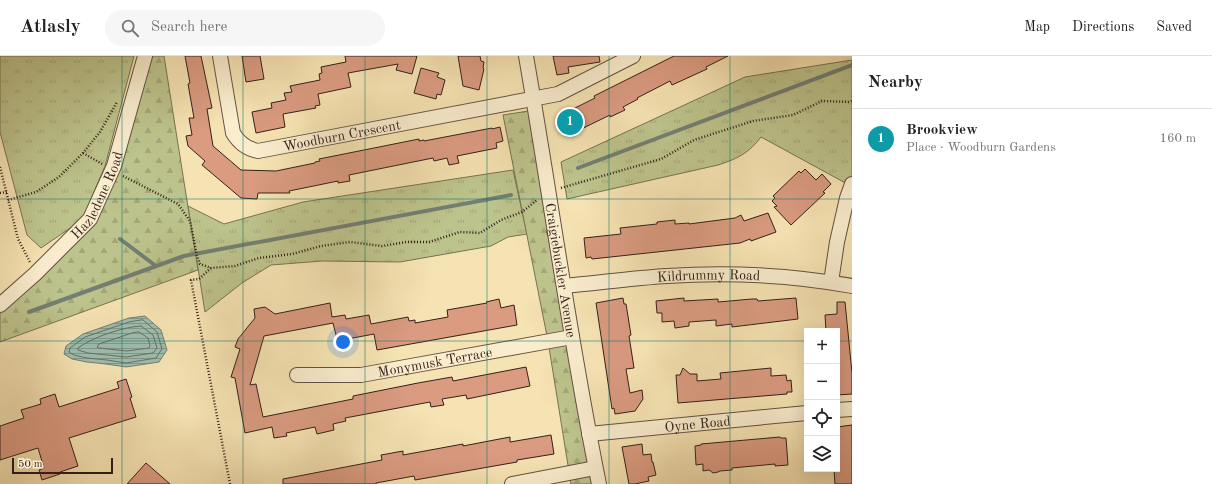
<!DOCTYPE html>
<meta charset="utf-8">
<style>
body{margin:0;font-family:"Old Standard TT",serif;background:#f6f6f6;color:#222}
.controls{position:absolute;right:12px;bottom:12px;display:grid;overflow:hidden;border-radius:0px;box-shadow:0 4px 16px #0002}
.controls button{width:36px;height:36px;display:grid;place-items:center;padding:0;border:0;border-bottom:1px solid #e0e0e0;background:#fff;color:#222;font:20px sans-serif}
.scale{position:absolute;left:12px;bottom:10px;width:101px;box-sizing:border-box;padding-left:4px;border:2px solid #342019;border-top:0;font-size:11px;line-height:14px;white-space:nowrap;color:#342019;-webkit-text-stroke:3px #f9edce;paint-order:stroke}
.you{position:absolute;left:343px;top:286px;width:14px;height:14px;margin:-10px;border:3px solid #fff;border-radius:50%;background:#1a73e8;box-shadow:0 0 0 6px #1a73e833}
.badge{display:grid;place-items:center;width:26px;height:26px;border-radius:50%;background:#ea580c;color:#fff;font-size:13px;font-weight:700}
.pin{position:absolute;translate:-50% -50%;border:2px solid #fff;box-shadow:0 1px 4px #0006}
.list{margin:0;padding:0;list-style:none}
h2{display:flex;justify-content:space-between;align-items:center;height:52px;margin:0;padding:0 16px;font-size:17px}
h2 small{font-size:13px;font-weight:400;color:#767676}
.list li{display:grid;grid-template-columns:26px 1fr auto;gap:12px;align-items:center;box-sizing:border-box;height:60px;padding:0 16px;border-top:1px solid #e0e0e0}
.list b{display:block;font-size:15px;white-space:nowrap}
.list p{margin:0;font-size:13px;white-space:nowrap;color:#767676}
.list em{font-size:13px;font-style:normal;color:#767676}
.icon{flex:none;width:22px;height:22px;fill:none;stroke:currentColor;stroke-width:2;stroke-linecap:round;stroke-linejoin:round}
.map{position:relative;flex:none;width:852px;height:428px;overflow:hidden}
header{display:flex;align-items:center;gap:24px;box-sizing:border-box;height:56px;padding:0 20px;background:#fff;border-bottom:1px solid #e0e0e0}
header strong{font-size:19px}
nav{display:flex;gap:22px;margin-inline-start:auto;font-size:14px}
.search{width:280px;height:36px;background:#f6f6f6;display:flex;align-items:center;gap:10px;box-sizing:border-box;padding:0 14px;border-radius:22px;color:#767676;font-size:15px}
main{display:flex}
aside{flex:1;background:#fff}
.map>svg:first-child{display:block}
.grass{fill:url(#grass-tufts);stroke:#787252}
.forest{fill:url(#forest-firs);stroke:#787252}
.water{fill:url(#water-rules);stroke:#737f72}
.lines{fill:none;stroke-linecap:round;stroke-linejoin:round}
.shore{stroke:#686f64;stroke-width:1}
.stream{stroke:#737f72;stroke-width:4}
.building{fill:#da9b81;stroke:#342019}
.minor-casing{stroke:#645140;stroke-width:16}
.path{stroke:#342019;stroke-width:2.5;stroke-dasharray:1 2;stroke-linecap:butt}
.minor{stroke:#f9edce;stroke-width:14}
.grid{fill:none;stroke:#0f766e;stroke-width:1;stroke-opacity:0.55}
.labels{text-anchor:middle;stroke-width:4;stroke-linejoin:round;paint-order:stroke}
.street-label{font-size:14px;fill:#342019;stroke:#f9edce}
</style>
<header>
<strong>Atlasly</strong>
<div class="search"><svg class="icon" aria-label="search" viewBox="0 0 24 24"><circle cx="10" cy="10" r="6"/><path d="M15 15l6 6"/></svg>Search here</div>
<nav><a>Map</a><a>Directions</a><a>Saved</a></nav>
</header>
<main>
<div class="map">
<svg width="852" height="428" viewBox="0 0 852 428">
<defs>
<pattern id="grass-tufts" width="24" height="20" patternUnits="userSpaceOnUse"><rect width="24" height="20" fill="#bdc38c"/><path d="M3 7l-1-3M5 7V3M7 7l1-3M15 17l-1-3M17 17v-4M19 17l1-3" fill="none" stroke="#a3a778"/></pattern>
<pattern id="forest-firs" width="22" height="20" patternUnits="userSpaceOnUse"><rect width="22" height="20" fill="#bdc38c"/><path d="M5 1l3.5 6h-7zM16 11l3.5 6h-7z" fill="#a3a778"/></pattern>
<pattern id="water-rules" width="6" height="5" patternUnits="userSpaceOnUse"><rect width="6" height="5" fill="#9dbeae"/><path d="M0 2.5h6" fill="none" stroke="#819a8d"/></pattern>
</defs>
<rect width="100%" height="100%" fill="#f6e3b3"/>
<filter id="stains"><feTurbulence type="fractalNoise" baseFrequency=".005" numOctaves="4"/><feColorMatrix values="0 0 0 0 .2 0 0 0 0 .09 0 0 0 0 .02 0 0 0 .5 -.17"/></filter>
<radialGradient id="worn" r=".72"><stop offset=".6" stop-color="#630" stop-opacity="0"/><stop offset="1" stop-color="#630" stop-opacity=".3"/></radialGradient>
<path class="grass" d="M0 0H134L105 110 82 164 41 192 27 179 0 76Z
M852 4V128L851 130 761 81C749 97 737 103 718 109L567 143 561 106 745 21Z
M513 114 527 178 508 181 491 190 400 206 322 205 271 209 242 227 205 256 188 150 224 168 303 146Z"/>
<path class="forest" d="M145 0H164L198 214 0 286V249L90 163Z
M535 54 599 428H571L548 285 503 59Z"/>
<path class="water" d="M145 260 161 274 167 294 159 306 126 311 106 308 87 306 72 303 64 298 66 290 83 278 129 262Z"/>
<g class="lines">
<path class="shore" d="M143 264 157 276 162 293 156 302 126 307 107 304 87 302 74 299 69 296 70 292 85 281 129 266Z
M141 270 153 279 157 292 153 297 126 301 88 297 78 294V292C93 281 123 271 141 270Z
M139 276 148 282 150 290 149 292 127 295 99 292 97 291 99 288 132 277Z"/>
<path class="stream" d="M578 112 852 9
M120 183 156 210
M29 256 184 200 511 139"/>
</g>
<path class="building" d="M185 0H201L212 52 207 53 213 90 241 114 276 115 315 107V106L320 105 319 103 419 83V85L424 84V85L492 72V73L500 71 503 85 496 87 497 92 457 100 459 107 449 109 447 102 434 105 433 102 349 119 350 125 338 127V125L289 135 290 137H258L257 143 241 142 202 109 205 105 188 90 186 80 192 79 189 62H194L188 28 190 27Z
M242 0H260L264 23 246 26Z
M345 0H417L412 18 396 14 398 8 348 17 351 31 318 38 320 49 315 50 316 52 283 58 285 71 256 77 252 56 272 52 271 47 286 44 284 37 292 36 290 30 320 24 319 18 322 17 321 11 346 6Z
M458 0H480L481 5 484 6 483 12 484 13 479 34 463 30Z
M553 0H599L600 6 568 11 569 17 557 19Z
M674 0H728L706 11 707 13 672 29 670 25 637 42 638 43 623 51 625 54 610 61V59L571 78 568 71 563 74 557 61 595 42 594 40Z
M421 12 439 17 437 21 445 24 441 39 437 38 436 43 414 37Z
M805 113 816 124 822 118 831 128 823 136 825 137 791 169 774 151 777 150 772 145 775 142 773 140 799 115 801 117Z
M768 157 776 176 751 185 750 183 740 187 592 203 591 201 586 202 584 182 621 178 620 172 657 168V166L675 164V168L689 167V168L735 162 741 159 744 165Z
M623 242 624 248H626L631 279 629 280 634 312 626 313 630 337 642 334 643 343 635 355 615 358 614 352 612 353 596 247Z
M684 242V245L718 243V246L752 243H757L758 245 796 242 798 263 732 271V268L716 270V264L689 266V270L675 272 674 265 662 266V257H657L656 245Z
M499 243 501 252 514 249 517 269 377 294 374 278 342 284 341 282 337 283 333 267 264 280 250 329 256 328 263 361 353 343V340L418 327 452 321 453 325 526 311 530 330 467 343 466 339 442 343 444 349 431 351 430 346 345 362 346 365 333 368 334 374 317 378 315 371 286 377 287 380 274 382 272 371 245 377 235 322 231 321 240 293 235 291 238 283 255 262 254 253 265 251 275 258 330 247 332 261 345 259 346 263 369 259 371 268 408 261 409 265 415 264V267L448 261 447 254 487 247 486 246Z
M837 246H845L852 317V338L837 339V275H826L825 259 837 258Z
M683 312 690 318H697V325L721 323 720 317 771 312V320L786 319 787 325 791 324 792 336H787V338L678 347 676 319H680Z
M126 323 132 341 130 342 136 361 69 382 78 410 60 416V418L42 424 39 414 44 412 38 392 0 404V370L24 362 21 354 41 348 40 343 55 338 59 351 119 332 117 326Z
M852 369V428H835L834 414H837V371Z
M551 379 554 398 517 404V406L415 424 414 420 376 427V428H283V423L382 404 381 399 403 395V399L463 388V390L510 381V386Z
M780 381 781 382H786L788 409 775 410V408L743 411 732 412V414L720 415 718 416 713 417 709 414 703 415V408L696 409 695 390 701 389V388Z
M642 388 643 399 651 398 652 406H653L656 419 648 421 649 425 635 428H629L622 391Z
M146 407 170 428H127Z"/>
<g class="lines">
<g class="minor-casing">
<g id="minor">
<path id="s1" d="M220 0 233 77C239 87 247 93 258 95L558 38 633 0"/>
<path id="s2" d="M526 0C551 143 570 286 599 428"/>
<path d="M831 226 837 186 847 142 852 128"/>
<path id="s3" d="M564 230C598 227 633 222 667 220 729 216 791 219 852 230"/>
<path id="s4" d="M0 249 35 218 90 163 114 110 145 0"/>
<path id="s5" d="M297 319H361L572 281"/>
<path d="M837 354 852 353"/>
<path id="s6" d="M589 378 807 357"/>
<path d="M512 428 595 412"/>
</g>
</g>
<path class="path" d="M83 97 102 108
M0 111 18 183 30 206
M123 120 178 148 190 165 197 200 200 208 211 212 235 210 259 202 292 198 321 190 350 186 382 190 406 186H429L460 176 480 177 501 164 522 156 537 144
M561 132 661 103 694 84 753 65 793 59 822 45 850 46 852 45
M0 137 7 136
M8 144 36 136 59 121 83 97 100 76 117 46
M211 212 199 223 191 224 230 428"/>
<use href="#minor" class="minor"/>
</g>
<path class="grid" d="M122 0V428M243 0V428M365 0V428M487 0V428M609 0V428M730 0V428M0 143H852M0 285H807M837 285H852"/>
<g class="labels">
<g class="street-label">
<text dy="5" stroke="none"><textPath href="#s1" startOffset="195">Woodburn Crescent</textPath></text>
<text dy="5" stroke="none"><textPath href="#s4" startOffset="149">Hazledene Road</textPath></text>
<text dy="5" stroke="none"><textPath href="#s2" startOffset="217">Craigiebuckler Avenue</textPath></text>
<text dy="5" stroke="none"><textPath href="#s3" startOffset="145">Kildrummy Road</textPath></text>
<text dy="5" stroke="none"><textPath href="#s5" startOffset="139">Monymusk Terrace</textPath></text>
<text dy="5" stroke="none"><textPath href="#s6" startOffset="109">Oyne Road</textPath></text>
</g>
</g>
<rect width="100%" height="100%" filter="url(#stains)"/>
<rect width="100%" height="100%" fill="url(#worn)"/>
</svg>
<div class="controls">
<button>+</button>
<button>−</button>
<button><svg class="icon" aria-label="locate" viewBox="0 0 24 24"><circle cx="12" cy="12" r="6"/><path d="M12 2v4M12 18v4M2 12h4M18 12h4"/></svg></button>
<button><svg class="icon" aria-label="layers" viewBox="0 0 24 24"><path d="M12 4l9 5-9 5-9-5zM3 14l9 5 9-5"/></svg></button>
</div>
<div class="scale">50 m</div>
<div class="you"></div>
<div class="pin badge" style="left:570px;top:66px;background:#0f9aa8">1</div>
</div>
<aside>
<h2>Nearby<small></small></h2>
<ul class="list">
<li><span class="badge" style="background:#0f9aa8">1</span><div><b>Brookview</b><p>Place · Woodburn Gardens</p></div><em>160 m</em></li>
</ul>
</aside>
</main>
